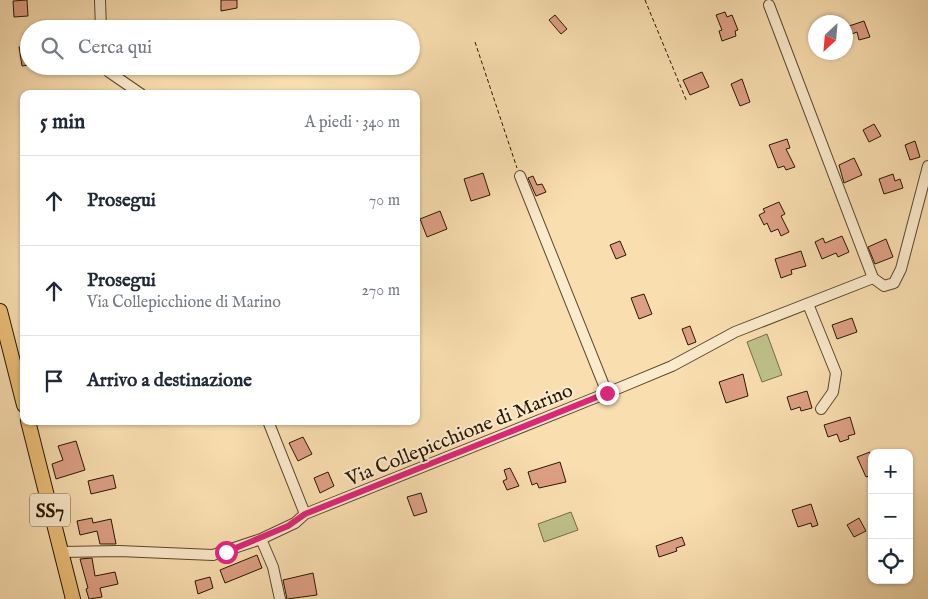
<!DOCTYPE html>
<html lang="it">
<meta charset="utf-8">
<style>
body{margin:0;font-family:"IM FELL English",serif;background:#f6f6f7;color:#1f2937}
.controls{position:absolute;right:15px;bottom:15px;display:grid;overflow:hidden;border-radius:10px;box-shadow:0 1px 4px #0004}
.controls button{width:45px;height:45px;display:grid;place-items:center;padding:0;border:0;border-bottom:1px solid #e0e1e3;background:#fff;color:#1f2937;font:25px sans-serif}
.compass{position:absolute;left:808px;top:15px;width:45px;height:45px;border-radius:50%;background:#fff;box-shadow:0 1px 4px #0004;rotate:206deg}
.stop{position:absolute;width:15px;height:15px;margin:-11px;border:4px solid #db2777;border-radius:50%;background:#fff}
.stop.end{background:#db2777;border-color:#fff;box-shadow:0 1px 5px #0008}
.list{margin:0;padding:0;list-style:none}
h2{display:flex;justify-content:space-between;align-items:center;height:65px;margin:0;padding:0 20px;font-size:21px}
h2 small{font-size:16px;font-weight:400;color:#747a83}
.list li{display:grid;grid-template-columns:32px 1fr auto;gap:15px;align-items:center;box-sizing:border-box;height:90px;padding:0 20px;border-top:1px solid #e0e1e3}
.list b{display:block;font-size:19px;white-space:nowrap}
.list p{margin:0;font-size:16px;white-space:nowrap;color:#747a83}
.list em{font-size:16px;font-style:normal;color:#747a83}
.icon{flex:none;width:28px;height:28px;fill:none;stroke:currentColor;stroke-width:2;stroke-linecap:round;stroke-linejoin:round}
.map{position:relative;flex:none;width:928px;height:599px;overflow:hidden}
.search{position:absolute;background:#fff;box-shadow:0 1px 4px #0004;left:20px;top:20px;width:400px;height:55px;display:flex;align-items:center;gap:12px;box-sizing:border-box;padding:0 18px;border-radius:28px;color:#747a83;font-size:19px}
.panel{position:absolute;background:#fff;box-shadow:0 1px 4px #0004;left:20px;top:90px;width:400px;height:335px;border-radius:10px}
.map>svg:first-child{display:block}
.green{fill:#bfc18a;stroke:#746c46}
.building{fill:#dea085;stroke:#281603}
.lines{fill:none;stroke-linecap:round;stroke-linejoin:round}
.minor-casing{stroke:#5c482e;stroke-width:12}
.major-casing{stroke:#281603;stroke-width:16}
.path{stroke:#281603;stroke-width:1;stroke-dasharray:4 2.5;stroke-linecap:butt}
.minor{stroke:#fbeacc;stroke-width:10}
.major{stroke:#ecbf78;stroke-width:14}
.route{stroke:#db2777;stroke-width:6}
.labels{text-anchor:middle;stroke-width:4;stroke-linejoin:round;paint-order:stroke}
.shield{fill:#fbeacc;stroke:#67563f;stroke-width:1}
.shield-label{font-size:19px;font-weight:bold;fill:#281603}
.street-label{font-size:20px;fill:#281603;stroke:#fbeacc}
</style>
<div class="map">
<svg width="928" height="599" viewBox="0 0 928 599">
<rect width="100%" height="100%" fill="#f9deb0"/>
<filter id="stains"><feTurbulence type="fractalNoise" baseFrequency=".004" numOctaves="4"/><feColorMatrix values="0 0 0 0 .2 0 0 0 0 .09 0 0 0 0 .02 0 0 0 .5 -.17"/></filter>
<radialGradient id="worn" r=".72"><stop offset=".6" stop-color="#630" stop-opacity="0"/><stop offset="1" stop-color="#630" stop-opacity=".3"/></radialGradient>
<path class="green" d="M767 334 782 375 762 382 747 342Z
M571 512 578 530 544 542 538 524Z"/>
<path class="building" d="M27 0 28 16 14 17 13 1Z
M221 0H237V8L221 11Z
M725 12 727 17 732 15 738 30 735 31 736 36 722 41 719 31 722 30 716 15Z
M555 15 567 29 561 34 549 20Z
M864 21 870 37 859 40 857 32 849 35 846 27Z
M29 45V65L22 66 19 47Z
M702 72 709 87 690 95 683 80Z
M742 79 750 102 740 106 731 84Z
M874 124 881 136 869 142 863 130Z
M787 139 790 148 786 149 795 167 786 170 784 166 778 168 769 145Z
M915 141 920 157 910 160 905 145Z
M854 158 862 175 844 183 839 165Z
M483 173 490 195 471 201 464 179Z
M893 174 895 181 900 179 903 188 884 194 879 179Z
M533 176 537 185 542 184 546 192 536 196 528 178Z
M779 202 785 214 781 216 789 232 781 236 778 229 771 232 767 223 764 225 759 215 765 212 763 209Z
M440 211 447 229 427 237 420 219Z
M842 236 849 252 838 257 836 253 822 259 815 242 823 238 825 243Z
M886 239 893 257 875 264 868 247Z
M620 241 626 255 616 259 610 245Z
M801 251 806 266 791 270 792 274 781 278 775 259Z
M644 294 652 314 639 319 631 298Z
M852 318 857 332 837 339 832 325Z
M690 326 696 342 688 345 682 329Z
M743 374 748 396 726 403 719 382Z
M807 391 812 408 801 411 800 407 791 410 787 397Z
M850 417 855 434 848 436 849 439 840 442 837 434 828 437 824 425Z
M303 437 312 454 298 461 289 443Z
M76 441 85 470 56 479 52 464 63 460 58 446Z
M870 452 872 475 866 477 857 457Z
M560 462 566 482 539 488 537 483 532 485 528 472Z
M510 468 519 486 507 490 503 481 507 479 504 470Z
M328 472 334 486 320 493 314 478Z
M113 475 116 488 91 494 88 481Z
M421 493 427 512 414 516 407 497Z
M811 504 818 525 812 527 811 523 798 527 792 510Z
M92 518 93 523 111 519 116 544H100L97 531 80 535 77 521Z
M859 518 866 531 854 537 847 525Z
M682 537 685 545 676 548 677 551 659 557 656 546Z
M257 555 262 568 225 583 220 570Z
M92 558 95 576 115 572 118 584 100 588 102 597 89 599 86 589 88 588 80 559Z
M313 573 317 595 287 599 283 580Z
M210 577 213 588 198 594 195 581Z"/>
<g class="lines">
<g class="minor-casing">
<path id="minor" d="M100 0 101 29
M769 5 873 278 884 286 894 283 901 269 928 166
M104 66 109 72 141 94
M520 176 607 393
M808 304 836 373 833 392 821 409
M268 421 305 514
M261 539 273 567 280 599
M61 552 119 551 213 555 261 539 295 523 305 514 607 393 672 366 735 332 873 278"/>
</g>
<g class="major-casing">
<path id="major" d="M0 311 24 405
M28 421 73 599"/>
</g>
<path class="path" d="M645 0 687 102
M475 42 517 168"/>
<use href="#minor" class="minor"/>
<use href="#major" class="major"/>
</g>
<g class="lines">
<path class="route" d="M226 552 288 526 305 514 607 393"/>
</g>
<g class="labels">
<rect class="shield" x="30" y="493.5" width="40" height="33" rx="4"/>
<g class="shield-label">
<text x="50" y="517">SS7</text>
</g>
<g class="street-label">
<text transform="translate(459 434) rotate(-22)" y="7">Via Collepicchione di Marino</text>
</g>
</g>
<rect width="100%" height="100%" filter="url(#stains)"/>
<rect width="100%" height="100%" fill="url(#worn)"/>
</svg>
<div class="controls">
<button>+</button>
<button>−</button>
<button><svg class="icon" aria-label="locate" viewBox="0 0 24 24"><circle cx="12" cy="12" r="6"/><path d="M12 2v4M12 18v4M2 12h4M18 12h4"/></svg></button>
</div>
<svg class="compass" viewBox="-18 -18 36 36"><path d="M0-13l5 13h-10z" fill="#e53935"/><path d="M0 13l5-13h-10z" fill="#747a83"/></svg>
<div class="stop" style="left:226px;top:552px"></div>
<div class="stop end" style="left:607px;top:393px"></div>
<div class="search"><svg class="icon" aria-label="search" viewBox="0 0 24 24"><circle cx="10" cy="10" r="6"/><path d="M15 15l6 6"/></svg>Cerca qui</div>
<section class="panel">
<h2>5 min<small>A piedi · 340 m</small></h2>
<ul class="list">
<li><svg class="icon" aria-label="ahead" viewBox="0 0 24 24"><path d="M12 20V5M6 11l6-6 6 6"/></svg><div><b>Prosegui</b></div><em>70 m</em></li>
<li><svg class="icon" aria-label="ahead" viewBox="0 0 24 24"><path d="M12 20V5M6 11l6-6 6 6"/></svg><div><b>Prosegui</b><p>Via Collepicchione di Marino</p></div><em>270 m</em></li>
<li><svg class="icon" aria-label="arrive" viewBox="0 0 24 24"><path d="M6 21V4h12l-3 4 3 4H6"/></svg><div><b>Arrivo a destinazione</b></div></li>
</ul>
</section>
</div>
